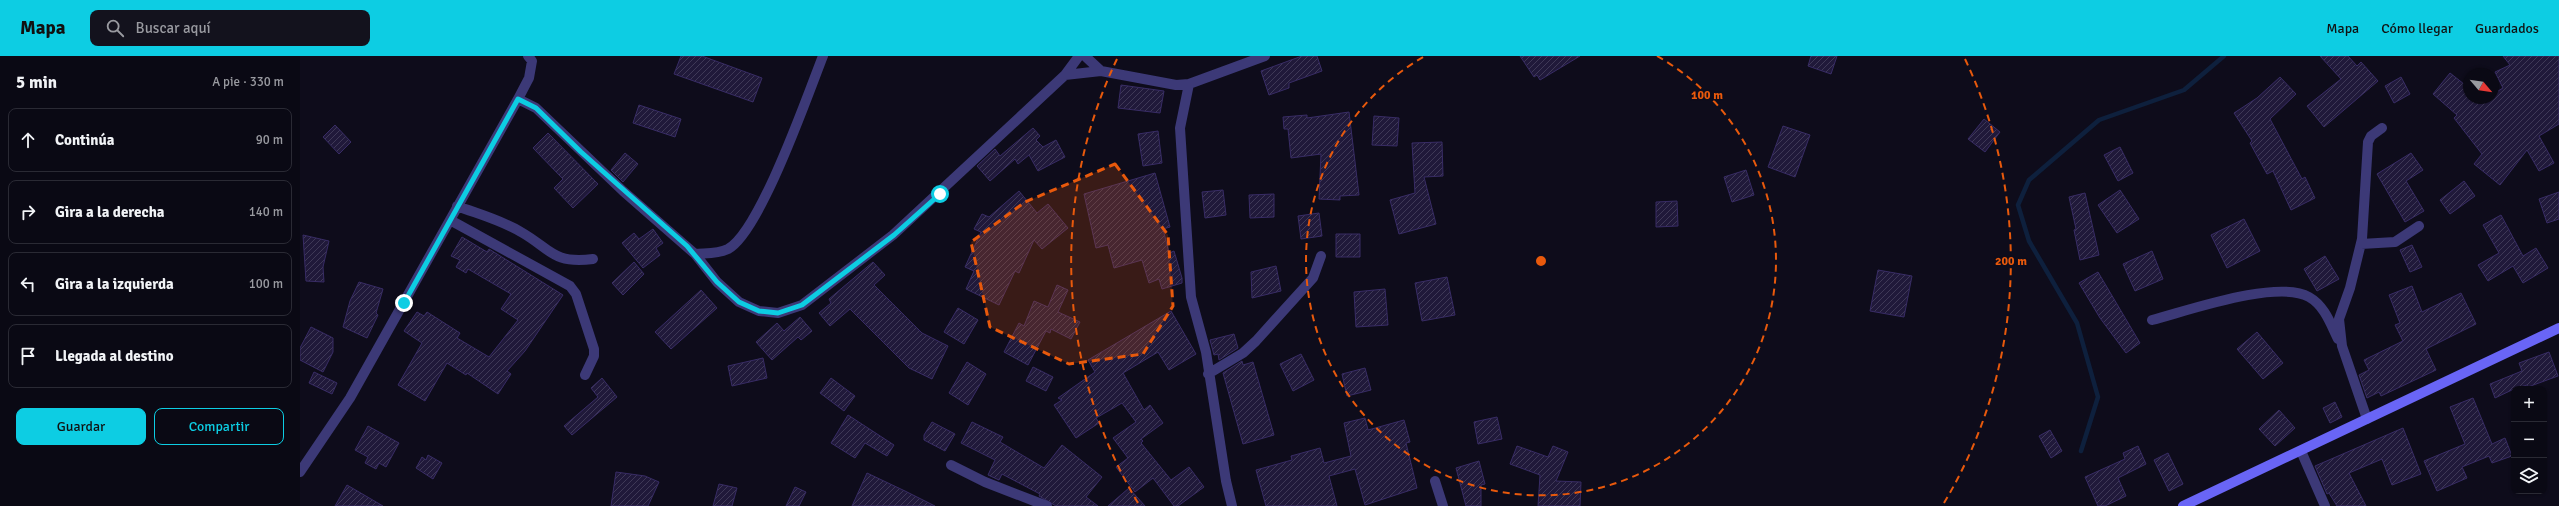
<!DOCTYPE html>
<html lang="es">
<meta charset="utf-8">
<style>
body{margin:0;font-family:Signika,sans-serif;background:#13121d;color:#f1f3f6}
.controls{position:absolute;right:12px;bottom:12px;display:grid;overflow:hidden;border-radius:8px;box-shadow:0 1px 3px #0004}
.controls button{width:36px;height:36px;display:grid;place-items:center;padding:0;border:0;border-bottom:1px solid #2a2a34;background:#0a0914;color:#f1f3f6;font:20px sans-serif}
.compass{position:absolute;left:2163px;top:12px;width:36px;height:36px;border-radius:50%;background:#0a0914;box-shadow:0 1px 3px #0004;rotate:119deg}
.stop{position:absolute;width:12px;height:12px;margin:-9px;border:3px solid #0dcde3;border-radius:50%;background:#fff}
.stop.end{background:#0dcde3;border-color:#fff;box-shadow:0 1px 4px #0008}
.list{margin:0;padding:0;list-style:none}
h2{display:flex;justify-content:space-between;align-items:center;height:52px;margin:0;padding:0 16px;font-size:17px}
h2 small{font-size:13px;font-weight:400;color:#999aa0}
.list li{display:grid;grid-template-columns:26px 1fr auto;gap:12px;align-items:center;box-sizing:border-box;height:64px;margin:0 8px 8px;padding:0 8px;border:1px solid #2a2a34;border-radius:8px}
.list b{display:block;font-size:15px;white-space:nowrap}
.list em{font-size:13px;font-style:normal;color:#999aa0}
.actions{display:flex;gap:8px;padding:12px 16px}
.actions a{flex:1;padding:9px 0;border:1px solid #0dcde3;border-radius:8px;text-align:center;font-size:14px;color:#0dcde3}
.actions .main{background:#0dcde3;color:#111}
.icon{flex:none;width:22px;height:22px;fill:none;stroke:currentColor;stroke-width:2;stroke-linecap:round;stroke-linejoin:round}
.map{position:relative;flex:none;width:2259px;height:450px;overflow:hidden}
header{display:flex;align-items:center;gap:24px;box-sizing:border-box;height:56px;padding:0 20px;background:#0dcde3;color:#111}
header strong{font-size:19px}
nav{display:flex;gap:22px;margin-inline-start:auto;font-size:14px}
.search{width:280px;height:36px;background:#13121d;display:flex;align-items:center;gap:10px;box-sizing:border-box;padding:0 14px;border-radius:8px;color:#999aa0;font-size:15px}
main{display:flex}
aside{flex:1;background:#0a0914}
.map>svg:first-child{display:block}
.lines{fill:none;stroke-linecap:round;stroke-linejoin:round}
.stream{stroke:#0e203d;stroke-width:4.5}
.building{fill:url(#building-hatch);stroke:#382c65}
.minor{stroke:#3c3977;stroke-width:10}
.secondary{stroke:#6965f6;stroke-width:10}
.route{stroke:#0dcde3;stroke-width:5}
.marked{fill:#e8590c;fill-opacity:0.2;stroke:#e8590c;stroke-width:3;stroke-dasharray:8 5;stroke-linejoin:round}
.ring{fill:none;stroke:#e8590c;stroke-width:2;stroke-dasharray:7 5}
.centre{fill:#e8590c;stroke:#0e0c1b;stroke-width:2}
.ring-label{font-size:12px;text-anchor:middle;font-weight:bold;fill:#e8590c;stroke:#0e0c1b;stroke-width:3;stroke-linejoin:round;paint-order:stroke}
</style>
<header>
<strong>Mapa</strong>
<div class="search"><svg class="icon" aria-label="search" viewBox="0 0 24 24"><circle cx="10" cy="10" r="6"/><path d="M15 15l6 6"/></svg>Buscar aquí</div>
<nav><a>Mapa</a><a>Cómo llegar</a><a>Guardados</a></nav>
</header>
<main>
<aside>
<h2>5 min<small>A pie · 330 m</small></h2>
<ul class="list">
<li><svg class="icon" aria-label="ahead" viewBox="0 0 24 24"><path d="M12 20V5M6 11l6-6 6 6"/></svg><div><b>Continúa</b></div><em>90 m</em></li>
<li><svg class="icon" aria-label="right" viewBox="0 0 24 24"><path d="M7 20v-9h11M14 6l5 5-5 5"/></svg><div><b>Gira a la derecha</b></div><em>140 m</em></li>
<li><svg class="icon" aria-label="left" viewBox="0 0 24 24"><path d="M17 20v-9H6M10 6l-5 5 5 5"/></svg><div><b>Gira a la izquierda</b></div><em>100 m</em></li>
<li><svg class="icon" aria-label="arrive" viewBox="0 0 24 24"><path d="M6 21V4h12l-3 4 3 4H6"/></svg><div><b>Llegada al destino</b></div></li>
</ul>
<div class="actions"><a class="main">Guardar</a><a>Compartir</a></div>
</aside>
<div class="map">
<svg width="2259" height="450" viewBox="0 0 2259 450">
<defs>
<pattern id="building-hatch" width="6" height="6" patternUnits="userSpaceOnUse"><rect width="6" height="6" fill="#20193a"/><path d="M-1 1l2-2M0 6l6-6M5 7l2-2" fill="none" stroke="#3f3957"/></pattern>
</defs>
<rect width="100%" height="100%" fill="#0e0c1b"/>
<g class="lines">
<path class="stream" d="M1781 395 1798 341 1777 267 1729 185 1718 149 1729 124 1799 64 1884 34 1924 0"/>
</g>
<path class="building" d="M381 0H402L462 22 453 46 374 18Z
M1002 0H1017L1022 15 989 27V32L969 39 961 15Z
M1220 0H1280L1240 24 1237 19 1234 21Z
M1511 0H1537L1531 18 1508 10Z
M2020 0H2048L2057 10 2061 6 2078 25 2024 71 2007 50 2041 23Z
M2203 0H2259V68L2239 80 2254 107 2239 115 2227 94 2200 129 2174 108 2182 98 2154 62 2157 59 2133 38 2150 17 2169 32V42H2180L2184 45 2193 42V38L2203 32 2195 16 2210 9Z
M1980 21 1996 38 1970 63 2002 123 2005 121 2015 142 1991 154 1973 115 1967 118 1950 87 1952 85 1934 57 1957 42Z
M2101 21 2110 38 2094 47 2085 30Z
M821 29 864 35 860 57 818 52Z
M339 49 381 63 375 81 333 67Z
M1049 56 1059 139 1040 140V144L1019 143 1021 98 991 102 988 73H984L983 61 1007 59V62Z
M1074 60 1099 62 1097 90 1072 89Z
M1684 63 1700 76 1685 96 1668 83Z
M35 69 51 86 39 98 23 81Z
M1483 70 1510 79 1495 121 1468 111Z
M733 72 740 80 736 84 743 91 756 84 765 101 738 115 729 99 718 108 715 103 690 125 677 110 695 93 700 100Z
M858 75 862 107 843 110 838 78Z
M248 77 298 128 273 152 254 132 263 123 233 92Z
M1142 86 1143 120 1124 121 1136 168 1099 178 1090 144 1115 137 1112 87Z
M1820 91 1833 117 1818 125 1804 99Z
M325 97 338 108 323 126 311 114Z
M2111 97 2123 114 2106 125 2124 155 2105 166 2077 118Z
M1446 114 1454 139 1432 146 1424 121Z
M855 117 870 171 863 173 869 197 874 195 882 222V227L862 233 859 223 849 227 842 204 814 212 808 189 796 192 784 138Z
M2164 125 2175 140 2150 158 2140 144Z
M923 134 926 159 905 162 902 136Z
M1820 134 1839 163 1817 177 1798 149Z
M719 135 737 157 748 148 768 172 742 193 734 184 719 217 715 215 699 249 666 233 674 215 665 211 681 176 674 173 682 158 689 161Z
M2259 136V163L2247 167 2239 143Z
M1785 137 1799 199 1780 204 1774 174 1776 173 1769 141Z
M974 138V161L950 162 949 139Z
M1377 145 1378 170 1356 171V146Z
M1019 157 1022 180 1001 183 998 160Z
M2201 159 2223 200 2236 192 2248 212 2223 227 2213 210 2188 225 2178 209 2199 197 2183 169Z
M1944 163 1960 195 1927 212 1911 179Z
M353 173 363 187 356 192 360 199 343 212 322 187 334 177 339 183Z
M1036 178H1060V201H1036Z
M3 179 29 185 23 211 24 226 6 225Z
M162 181 187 196 189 193 263 239 225 295 207 315 211 318 198 338 167 317 166 319 147 307 125 345 98 329 122 287 104 275 117 256 124 260 127 256 160 277 157 282 189 301 218 264 201 253 211 238 168 213 166 217 156 211 160 204 151 200Z
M2112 189 2122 211 2110 216 2100 194Z
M1852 195 1863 223 1835 235 1823 208Z
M2025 200 2039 223 2017 235 2004 213Z
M334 206 344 218 323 239 312 227Z
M573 206 585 219 574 229 622 277 648 290 632 323 609 312 550 253 530 270 519 257 531 247 529 243Z
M976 210 981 235 952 242 951 216Z
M1578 214 1612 220 1604 261 1570 255Z
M1798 216 1840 287 1826 297 1800 262 1779 227Z
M1147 221 1155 259 1122 265 1115 227Z
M59 226 83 233 76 257 78 259 67 282 43 271 50 245Z
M757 229 768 234 758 256 780 266 771 283 751 273 750 277 746 275 728 309 704 296 719 267 724 270 734 245 748 251Z
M2112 230 2122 256 2161 237 2176 268 2126 293 2136 314 2081 340 2079 336 2067 342 2059 319 2069 314 2064 304 2103 285 2095 269 2100 267 2089 239Z
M1085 233 1088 269 1056 271 1054 236Z
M401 234 417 252 371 293 355 276Z
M658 252 678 264 664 288 644 276Z
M871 255 896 298 869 314 858 296 823 317 844 354 850 349 863 367 841 383 843 385 841 387 871 424 889 411 904 431 878 450H874L853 422 835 436 816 411 828 402 813 382 836 366 822 347 796 362 799 367 776 382 754 349 762 344 758 342 795 316 788 304Z
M500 261 512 275 501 284 498 281 472 304 456 286 477 267 484 275Z
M11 271 33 282V296L23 316 0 304V292Z
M1957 276 1983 307 1963 323 1937 293Z
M934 278 938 292 919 304 918 298 914 299 910 284Z
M2249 296 2258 320 2228 331 2227 329 2214 333 2195 342 2190 328 2222 315 2219 307Z
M1001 298 1014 324 993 335 980 308Z
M463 302 467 322 432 330 428 310Z
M942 305 943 309 953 306 974 379 943 388 923 317Z
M667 306 686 318 668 349 649 337Z
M733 311 753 321 746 335 726 325Z
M1065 312 1071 334 1047 340 1042 318Z
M14 316 37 327 32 338 9 327Z
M302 322 317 341 272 379 264 370 298 341 291 332Z
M531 322 555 340 544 355 520 337Z
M2173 342 2192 388 2205 382 2212 400 2192 407 2189 400 2162 411 2167 422 2137 435 2124 405 2165 388 2150 351Z
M2035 346 2042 361 2030 367 2023 352Z
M1979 354 1995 372 1975 390 1959 373Z
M548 359 594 389 587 400 565 387 555 402 531 387Z
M1197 361 1202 383 1178 388 1174 366Z
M1065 362 1068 374 1104 364 1110 386 1106 387 1117 432 1065 449 1055 413 1029 420 1037 450H966L956 414 992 404 991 400 1020 392 1024 407 1051 400 1044 367Z
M632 366 655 378 645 395 624 384V379Z
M672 366 703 381 700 386 744 412 762 389 802 421 786 441 798 450H756L739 440 740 438 702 418 699 424 688 419 695 404 661 387Z
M68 370 99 387 86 411 79 407 76 413 65 407 68 401 55 394Z
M2103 372 2121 418 2092 429 2082 403 2049 417 2066 450H2037L2029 437 2027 438 2015 410Z
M1750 374 1762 395 1751 402 1739 380Z
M1217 390 1248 401 1253 390 1268 396 1256 425 1281 426 1280 450H1238L1240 419 1210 408Z
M1838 390 1846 408 1818 422 1826 440 1805 450H1798L1785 421 1825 403 1823 397Z
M1868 397 1883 428 1869 435 1854 404Z
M128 399 142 407 133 423 116 412 122 401 126 404Z
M1179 405 1185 428 1181 429V450H1166L1156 412Z
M316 416 345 420 359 426 348 450H311Z
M567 417 605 435 635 450H552Z
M419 428 437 432 432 450H413Z
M47 429 83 450H35Z
M495 431 506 436 499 450H486Z
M829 432 845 450H808Z"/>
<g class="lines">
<path class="minor" d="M785 0 801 15
M765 19 801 15 876 29 889 28 965 0
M889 28 880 72 891 241 906 296 926 425 932 450
M218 43 229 22 232 5 228 0
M157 150C178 158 201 164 221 176 251 193 252 208 293 203
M150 164 270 230 276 238 294 293V300L285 319
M2061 188 2095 186 2119 170
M395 198C406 197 418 198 428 193 460 176 508 38 523 0
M1852 264C1887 255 1977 223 2009 241 2025 250 2031 269 2038 283
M908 318 943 297 956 285 1013 222 1021 200
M2067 363 2042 290 2039 263 2050 232 2062 183 2068 86 2071 80 2082 72
M2001 395 2025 450
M651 409 685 426 747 450
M0 416 50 342 218 43 236 52 323 135 395 198 417 226 439 246 459 255 478 257 502 249 593 179 765 19 779 0
M1135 425 1143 450"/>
<path class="secondary" d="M1883 450 2259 272"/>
</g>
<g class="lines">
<path class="route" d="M104 247 218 43 236 52 281 96 387 190 417 226 439 246 459 255 478 257 502 249 594 179 640 138"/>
</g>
<path class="marked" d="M815 108 868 179 873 250 843 298 769 308 690 271 671 186 725 146Z"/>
<g class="ring">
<path d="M1357 0A235 235 0 1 1 1125 0"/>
<path d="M838 447A470 470 0 0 1 817 3M1665 3A470 470 0 0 1 1644 447"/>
</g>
<circle cx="1241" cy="205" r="6" class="centre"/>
<g class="ring-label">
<text x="1407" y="43">100 m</text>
<text x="1711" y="209">200 m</text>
</g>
</svg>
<div class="controls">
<button>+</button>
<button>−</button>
<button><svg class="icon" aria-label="layers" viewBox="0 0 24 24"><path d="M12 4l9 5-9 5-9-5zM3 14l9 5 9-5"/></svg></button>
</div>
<svg class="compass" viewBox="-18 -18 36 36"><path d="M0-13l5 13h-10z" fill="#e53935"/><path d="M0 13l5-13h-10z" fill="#999aa0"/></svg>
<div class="stop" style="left:640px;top:138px"></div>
<div class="stop end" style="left:104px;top:247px"></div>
</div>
</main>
